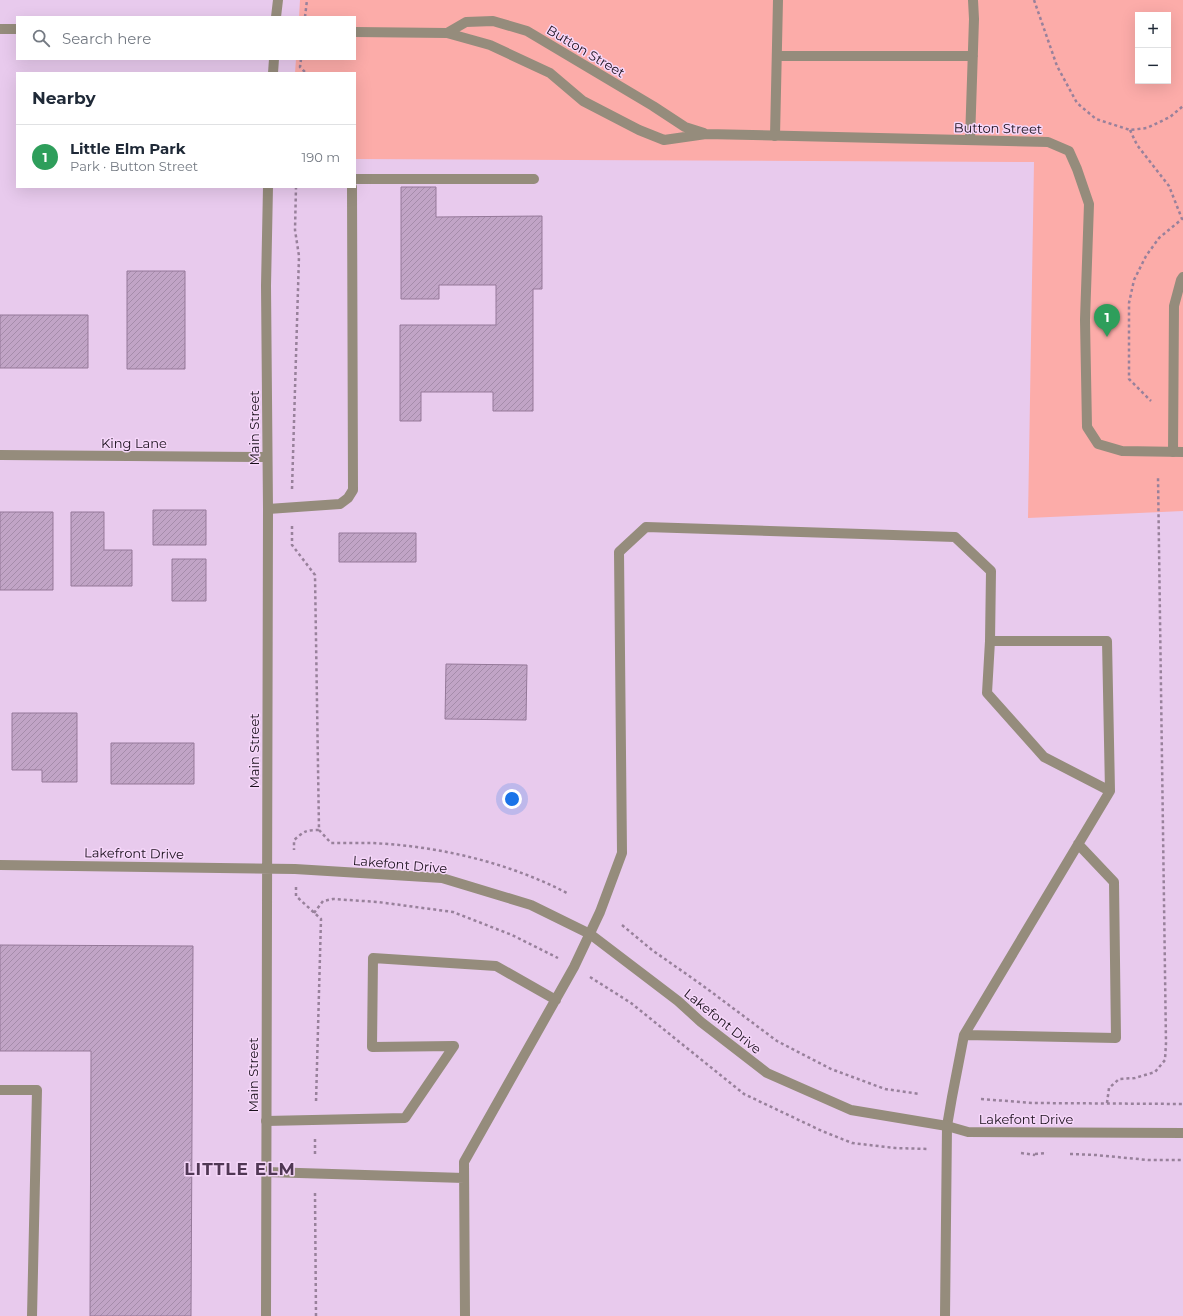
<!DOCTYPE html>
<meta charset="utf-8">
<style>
body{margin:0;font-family:Montserrat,sans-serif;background:#f2f2f3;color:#1f2937}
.controls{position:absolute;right:12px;top:12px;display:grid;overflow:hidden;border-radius:0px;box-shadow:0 4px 16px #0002}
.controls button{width:36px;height:36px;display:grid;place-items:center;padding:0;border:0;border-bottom:1px solid #e0e1e3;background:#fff;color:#1f2937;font:20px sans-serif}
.you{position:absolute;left:512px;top:799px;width:14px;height:14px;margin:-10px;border:3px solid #fff;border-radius:50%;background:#1a73e8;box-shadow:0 0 0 6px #1a73e833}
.badge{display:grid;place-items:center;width:26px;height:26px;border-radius:50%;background:#ea580c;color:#fff;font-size:13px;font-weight:700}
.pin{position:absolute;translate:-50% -33px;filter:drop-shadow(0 1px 2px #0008)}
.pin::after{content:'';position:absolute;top:21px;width:14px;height:12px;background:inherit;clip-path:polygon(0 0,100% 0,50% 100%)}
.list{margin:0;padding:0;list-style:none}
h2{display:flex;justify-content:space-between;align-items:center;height:52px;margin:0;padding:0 16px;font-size:17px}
h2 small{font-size:13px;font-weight:400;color:#747a83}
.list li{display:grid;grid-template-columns:26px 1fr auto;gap:12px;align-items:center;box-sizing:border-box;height:64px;padding:0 16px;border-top:1px solid #e0e1e3}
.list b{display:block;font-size:15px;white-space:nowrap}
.list p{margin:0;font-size:13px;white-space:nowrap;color:#747a83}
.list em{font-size:13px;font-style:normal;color:#747a83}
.icon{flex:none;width:22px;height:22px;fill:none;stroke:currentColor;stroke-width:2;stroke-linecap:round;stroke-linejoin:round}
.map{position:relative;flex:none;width:1183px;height:1316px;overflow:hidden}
.search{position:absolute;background:#fff;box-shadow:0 4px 16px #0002;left:16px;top:16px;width:340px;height:44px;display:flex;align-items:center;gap:10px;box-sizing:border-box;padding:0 14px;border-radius:0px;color:#747a83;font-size:15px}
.panel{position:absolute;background:#fff;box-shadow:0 4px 16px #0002;left:16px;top:72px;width:340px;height:116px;border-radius:0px}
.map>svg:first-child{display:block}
.park{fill:#fcaca9;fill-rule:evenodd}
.building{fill:url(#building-hatch);stroke:#957999}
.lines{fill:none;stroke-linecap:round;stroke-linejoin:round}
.path{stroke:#98819b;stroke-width:2.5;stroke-dasharray:3 3;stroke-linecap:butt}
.service{stroke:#958c7c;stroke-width:10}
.minor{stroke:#958c7c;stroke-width:10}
.labels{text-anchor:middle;stroke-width:3;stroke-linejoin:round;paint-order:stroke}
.street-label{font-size:13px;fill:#1a101c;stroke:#f6d7fa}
.district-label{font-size:17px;font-weight:bold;letter-spacing:1px;fill:#503754;stroke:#f6d7fa}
</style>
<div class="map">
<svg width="1183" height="1316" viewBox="0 0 1183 1316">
<defs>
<pattern id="building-hatch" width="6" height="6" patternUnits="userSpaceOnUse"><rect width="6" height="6" fill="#c1a4c6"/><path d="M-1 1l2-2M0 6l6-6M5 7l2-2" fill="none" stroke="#a58caa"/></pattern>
</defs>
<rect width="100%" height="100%" fill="#e8caed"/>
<path class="park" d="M300 0H1183V511L1028 518 1034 162 355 159V73H295L296 59H355V17H299ZM1138 15H1168V81H1138Z"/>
<path class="building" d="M401 187H436V217L542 216V289H533V411H493V392H421V421H400V325H496V285H439V299H401Z
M127 271H185V369H127Z
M0 315H88V368H0Z
M153 510H206V545H153Z
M0 512H53V590H0Z
M71 512H104V550H132V586H71Z
M339 533H416V562H339Z
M172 559H206V601H172Z
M446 664 527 665 526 720 445 719Z
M12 713H77V782H42V770H12Z
M111 743H194V784H111Z
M0 945 193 946 191 1316H90L91 1051H0Z"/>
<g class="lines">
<path class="path" d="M1034 0 1057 66 1077 103 1096 119 1130 130 1147 128 1170 117 1183 106
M305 17 307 0
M301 59 300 67 306 73
M1130 130 1137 145 1169 186 1182 219 1159 238 1146 256 1134 280 1129 303V379L1151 401
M292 489 299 256 295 230 296 187
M292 526V545L315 575 319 830C305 830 305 831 294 840V850
M319 830 331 843C344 843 358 843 371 843 438 846 507 862 567 893
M296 887V896L321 919 316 1102
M314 913 323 901 333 899 378 902 453 912 512 935 558 958
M622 925 652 950 702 985 777 1041 831 1069 885 1089 920 1094
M590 977 631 1003 744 1094 822 1131 852 1143 895 1148 929 1149
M981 1099 1033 1103 1183 1104
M1107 1103 1109 1088 1119 1079 1135 1078 1155 1072 1165 1060 1166 1043 1158 476
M315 1139V1156
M1021 1153 1035 1155
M1035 1154 1047 1153
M1070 1154 1096 1155 1148 1160H1183
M315 1193 316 1316"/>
<path class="service" d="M777 56H973
M775 136 778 0
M970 140 974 19 973 0
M355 179H534
M1173 452 1174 306 1181 280 1183 277
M268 509 340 504 348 498 353 490 352 187
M990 641 987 693 1044 757 1110 791
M964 1035 1116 1038 1114 882 1078 844
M0 1090H37L32 1316
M266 1121 405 1118 454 1046 372 1047 373 958 496 966 556 1000
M266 1172 464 1178
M465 1316 464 1162 574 967 600 912 622 853 619 552 646 527 955 537 991 571 990 641H1107L1110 791 964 1035 952 1097 947 1126 945 1316"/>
<path class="minor" d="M276 17 278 0
M0 29H17
M355 32 447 33 490 45 550 73 583 101 639 130 664 140 706 134 1048 142 1069 151 1077 169 1089 204 1085 320 1087 427 1098 444 1122 451 1183 452
M447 33 466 22 493 21 527 31 653 106 685 127 704 133
M273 73 274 59
M0 455 267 457
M0 865 295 869 442 878 531 905 590 934 678 1001 701 1022 767 1073 851 1110 947 1126 968 1132 1183 1133
M266 1316 268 509 266 286 268 187"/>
</g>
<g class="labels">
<g class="street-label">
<text transform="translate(586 51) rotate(31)" y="5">Button Street</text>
<text transform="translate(998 128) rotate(1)" y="5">Button Street</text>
<text transform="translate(254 428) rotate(-90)" y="5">Main Street</text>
<text x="134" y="448">King Lane</text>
<text transform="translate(254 751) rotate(-90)" y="5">Main Street</text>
<text transform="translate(134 853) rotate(1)" y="5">Lakefront Drive</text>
<text transform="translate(400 864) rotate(5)" y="5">Lakefont Drive</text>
<text transform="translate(723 1021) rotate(39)" y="5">Lakefont Drive</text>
<text transform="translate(253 1075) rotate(-90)" y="5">Main Street</text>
<text x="1026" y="1124">Lakefont Drive</text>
</g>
<g class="district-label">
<text x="240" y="1175">LITTLE ELM</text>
</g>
</g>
</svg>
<div class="controls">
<button>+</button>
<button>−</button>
</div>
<div class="you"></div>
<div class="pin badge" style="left:1107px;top:337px;background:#2e9e5b">1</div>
<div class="search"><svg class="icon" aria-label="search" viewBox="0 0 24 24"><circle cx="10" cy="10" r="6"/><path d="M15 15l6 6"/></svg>Search here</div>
<section class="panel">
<h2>Nearby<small></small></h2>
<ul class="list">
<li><span class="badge" style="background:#2e9e5b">1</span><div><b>Little Elm Park</b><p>Park · Button Street</p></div><em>190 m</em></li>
</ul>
</section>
</div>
